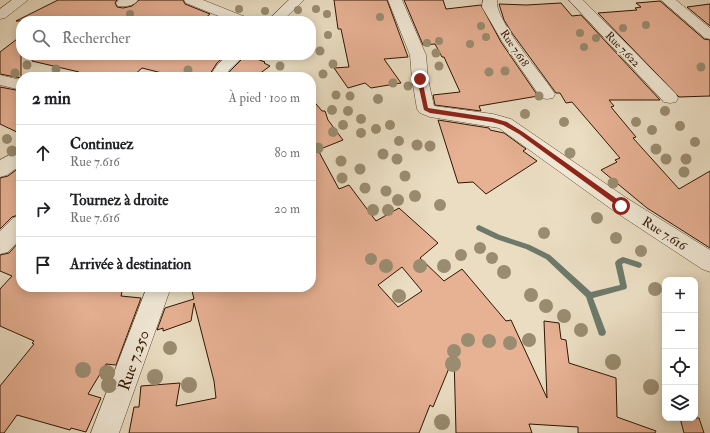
<!DOCTYPE html>
<html lang="fr">
<meta charset="utf-8">
<style>
body{margin:0;font-family:"IM FELL Double Pica",serif;background:#f6f6f6;color:#202124}
.controls{position:absolute;right:12px;bottom:12px;display:grid;overflow:hidden;border-radius:8px;box-shadow:0 2px 10px #0003}
.controls button{width:36px;height:36px;display:grid;place-items:center;padding:0;border:0;border-bottom:1px solid #e0e0e0;background:#fff;color:#202124;font:20px sans-serif}
.stop{position:absolute;width:12px;height:12px;margin:-9px;border:3px solid #8f2418;border-radius:50%;background:#fff}
.stop.end{background:#8f2418;border-color:#fff;box-shadow:0 1px 4px #0008}
.list{margin:0;padding:0;list-style:none}
h2{display:flex;justify-content:space-between;align-items:center;height:52px;margin:0;padding:0 16px;font-size:17px}
h2 small{font-size:13px;font-weight:400;color:#757577}
.list li{display:grid;grid-template-columns:26px 1fr auto;gap:12px;align-items:center;box-sizing:border-box;height:56px;padding:0 16px;border-top:1px solid #e0e0e0}
.list b{display:block;font-size:15px;white-space:nowrap}
.list p{margin:0;font-size:13px;white-space:nowrap;color:#757577}
.list em{font-size:13px;font-style:normal;color:#757577}
.icon{flex:none;width:22px;height:22px;fill:none;stroke:currentColor;stroke-width:2;stroke-linecap:round;stroke-linejoin:round}
.map{position:relative;flex:none;width:710px;height:433px;overflow:hidden}
.search{position:absolute;background:#fff;box-shadow:0 2px 10px #0003;left:16px;top:16px;width:300px;height:44px;display:flex;align-items:center;gap:10px;box-sizing:border-box;padding:0 14px;border-radius:16px;color:#757577;font-size:15px}
.panel{position:absolute;background:#fff;box-shadow:0 2px 10px #0003;left:16px;top:72px;width:300px;height:220px;border-radius:16px}
.map>svg:first-child{display:block}
.lines{fill:none;stroke-linecap:round;stroke-linejoin:round}
.stream{fill:#6e796a;fill-rule:evenodd}
.building{fill:#e7b194;stroke:#301500;fill-rule:evenodd}
.street-casing{stroke:#5e4730;stroke-width:1}
.street{fill:#f1e9d7;fill-rule:evenodd}
.tree{fill:#9a8c70}
.route{fill:#8f2418}
.labels{text-anchor:middle;stroke-width:3.5;stroke-linejoin:round;paint-order:stroke}
.far-street-label{font-size:11px;fill:#301500;stroke:#f1e9d7}
.street-label{font-size:13px;fill:#301500;stroke:#f1e9d7}
.near-street-label{font-size:16px;fill:#301500;stroke:#f1e9d7}
</style>
<div class="map">
<svg width="710" height="433" viewBox="0 0 710 433">
<rect width="100%" height="100%" fill="#eaddc2"/>
<filter id="stains"><feTurbulence type="fractalNoise" baseFrequency=".005" numOctaves="4"/><feColorMatrix values="0 0 0 0 .2 0 0 0 0 .09 0 0 0 0 .02 0 0 0 .5 -.17"/></filter>
<radialGradient id="worn" r=".72"><stop offset=".6" stop-color="#630" stop-opacity="0"/><stop offset="1" stop-color="#630" stop-opacity=".3"/></radialGradient>
<g class="lines">
<path class="stream" d="M479 225 500 235 530 245 550 255 591 292 620 285 615 263C616 260 620 258 623 257L639 262 641 263 642 265 641 267 639 268 624 263 622 264 627 287 626 289 593 298 606 332 605 335 602 336 599 335 598 332 586 297 546 259 526 249 496 239 477 230 476 228 477 226Z"/>
</g>
<path class="building" d="M58 0H117L115 3 117 7 123 8 132 6 139 0H183L185 4 210 14 202 21H16Z
M334 0H387L408 57 384 59 401 83 371 88 365 83 348 88 334 68 349 67 341 29H338Z
M404 0H443L446 9 481 5 501 42 538 96 479 106 481 111 435 105 433 95 460 92 444 57H442L435 44 423 45Z
M660 1 704 39 710 40V96L679 97 598 13 637 10 635 8 641 7 636 3Z
M561 3 572 16 581 15 660 100H609L614 106 611 107 636 137 633 138 679 189 710 171V248L647 208 601 170 617 162 615 160 620 158 572 102 566 103 560 93H556L512 33 504 20 499 4 526 5Z
M710 4V26L687 7Z
M21 36V78L0 74V52Z
M33 55H226L217 63 208 77H178L142 68 133 76 121 73 115 77H73L79 72 32 61Z
M246 55 265 62 264 63 270 66 255 77H227L230 71Z
M0 87 21 91V134L0 124Z
M311 98 322 111H325L328 120 343 140 318 150 339 189 349 185 376 221 399 208 438 243 420 258 444 281 462 269 506 321 511 320 547 398 544 321 559 323 561 339 566 340 569 363 616 378 617 417 656 431 655 433H578V427L529 424 532 433H456L454 356 433 407 430 405 419 433H129L134 407H139L141 386 180 383 176 406 216 398 214 381 194 303 191 321 163 331V328L157 330 165 308 194 299 191 287H221L222 290 234 287H311ZM402 267 422 291 398 307 378 285Z
M438 120 489 128 490 130 504 133 526 149 523 151 537 161 486 194 473 182 458 183Z
M16 170 21 172V214L12 217 0 229V178L8 176Z
M21 240V287H123L121 296 141 298 116 365 106 364 88 394 101 398 86 432 71 428 70 430 17 415 4 433H0V386L34 344 32 343 34 341 0 326V289L12 276 0 271V255L9 253Z
M680 418H699L704 433H684Z"/>
<g class="lines">
<g class="street-casing">
<path id="street" d="M12 0H28L5 18 0 19V9Z
M119 0H138C134 6 125 7 118 6L116 3Z
M184 0H203L248 18 250 21H231L186 3Z
M289 0H304L282 21H267Z
M388 0H402L426 55 428 79 434 106 493 114 511 119 628 199 710 250V272L702 269 614 211 499 128 430 117 420 113 417 109 412 79 410 55Z
M483 0H497C494 20 543 75 555 94L553 98 547 99 541 98 502 41 482 7Z
M569 0H583L676 94 678 98 676 102 670 103 664 102Z
M661 0H676L710 28V39L705 38Z
M228 55H245L229 70 225 77H209L218 64Z
M0 75 21 80V90L0 85Z
M21 149V165L7 175 0 177V160Z
M21 215V238L8 252 0 254V231L13 218Z
M147 287H171L119 433H91Z"/>
</g>
<use href="#street" class="street"/>
</g>
<g class="tree">
<circle cx="239" cy="9" r="4"/>
<circle cx="316" cy="9" r="4"/>
<circle cx="298" cy="10" r="4"/>
<circle cx="265" cy="11" r="4"/>
<circle cx="130" cy="14" r="4"/>
<circle cx="327" cy="14" r="4"/>
<circle cx="380" cy="17" r="4"/>
<circle cx="646" cy="25" r="4"/>
<circle cx="481" cy="26" r="4"/>
<circle cx="623" cy="28" r="4"/>
<circle cx="580" cy="33" r="4"/>
<circle cx="328" cy="35" r="4"/>
<circle cx="486" cy="37" r="4"/>
<circle cx="596" cy="38" r="4"/>
<circle cx="439" cy="41" r="4"/>
<circle cx="427" cy="43" r="4"/>
<circle cx="470" cy="44" r="4"/>
<circle cx="584" cy="47" r="4"/>
<circle cx="320" cy="51" r="4.5"/>
<circle cx="436" cy="53" r="4.5"/>
<circle cx="333" cy="64" r="4.5"/>
<circle cx="27" cy="65" r="4.5"/>
<circle cx="280" cy="66" r="4.5"/>
<circle cx="439" cy="66" r="4.5"/>
<circle cx="701" cy="67" r="4.5"/>
<circle cx="56" cy="69" r="4.5"/>
<circle cx="188" cy="70" r="4.5"/>
<circle cx="505" cy="71" r="4.5"/>
<circle cx="489" cy="72" r="4.5"/>
<circle cx="15" cy="73" r="4.5"/>
<circle cx="323" cy="74" r="4.5"/>
<circle cx="393" cy="83" r="4.5"/>
<circle cx="408" cy="86" r="4.5"/>
<circle cx="336" cy="95" r="4.5"/>
<circle cx="350" cy="96" r="4.5"/>
<circle cx="539" cy="96" r="4.5"/>
<circle cx="378" cy="99" r="5"/>
<circle cx="332" cy="110" r="5"/>
<circle cx="348" cy="111" r="5"/>
<circle cx="665" cy="111" r="5"/>
<circle cx="525" cy="114" r="5"/>
<circle cx="361" cy="119" r="5"/>
<circle cx="564" cy="122" r="5"/>
<circle cx="636" cy="122" r="5"/>
<circle cx="343" cy="125" r="5"/>
<circle cx="390" cy="125" r="5"/>
<circle cx="680" cy="126" r="5"/>
<circle cx="376" cy="129" r="5"/>
<circle cx="652" cy="130" r="5"/>
<circle cx="333" cy="132" r="5"/>
<circle cx="361" cy="133" r="5"/>
<circle cx="7" cy="139" r="5"/>
<circle cx="399" cy="141" r="5"/>
<circle cx="695" cy="142" r="5"/>
<circle cx="417" cy="145" r="5.5"/>
<circle cx="430" cy="146" r="5.5"/>
<circle cx="318" cy="148" r="5.5"/>
<circle cx="656" cy="149" r="5.5"/>
<circle cx="12" cy="151" r="5.5"/>
<circle cx="570" cy="153" r="5.5"/>
<circle cx="383" cy="154" r="5.5"/>
<circle cx="397" cy="159" r="5.5"/>
<circle cx="666" cy="159" r="5.5"/>
<circle cx="686" cy="159" r="5.5"/>
<circle cx="341" cy="161" r="5.5"/>
<circle cx="360" cy="169" r="5.5"/>
<circle cx="684" cy="172" r="5.5"/>
<circle cx="405" cy="176" r="5.5"/>
<circle cx="342" cy="178" r="5.5"/>
<circle cx="613" cy="183" r="5.5"/>
<circle cx="365" cy="188" r="5.5"/>
<circle cx="386" cy="191" r="5.5"/>
<circle cx="415" cy="196" r="6"/>
<circle cx="398" cy="200" r="6"/>
<circle cx="440" cy="205" r="6"/>
<circle cx="373" cy="210" r="6"/>
<circle cx="388" cy="210" r="6"/>
<circle cx="597" cy="218" r="6"/>
<circle cx="544" cy="233" r="6"/>
<circle cx="616" cy="238" r="6"/>
<circle cx="480" cy="248" r="6"/>
<circle cx="641" cy="251" r="6"/>
<circle cx="461" cy="255" r="6"/>
<circle cx="492" cy="258" r="6"/>
<circle cx="371" cy="259" r="6"/>
<circle cx="386" cy="266" r="7"/>
<circle cx="420" cy="266" r="7"/>
<circle cx="444" cy="266" r="7"/>
<circle cx="504" cy="272" r="7"/>
<circle cx="655" cy="289" r="7"/>
<circle cx="531" cy="295" r="7"/>
<circle cx="399" cy="296" r="7"/>
<circle cx="546" cy="306" r="7"/>
<circle cx="564" cy="316" r="7"/>
<circle cx="581" cy="330" r="7"/>
<circle cx="468" cy="340" r="7"/>
<circle cx="529" cy="340" r="7"/>
<circle cx="489" cy="341" r="7"/>
<circle cx="510" cy="343" r="7"/>
<circle cx="170" cy="348" r="7"/>
<circle cx="454" cy="351" r="7"/>
<circle cx="613" cy="362" r="8"/>
<circle cx="453" cy="364" r="8"/>
<circle cx="83" cy="370" r="8"/>
<circle cx="107" cy="373" r="8"/>
<circle cx="155" cy="377" r="8"/>
<circle cx="109" cy="385" r="8"/>
<circle cx="189" cy="385" r="8"/>
<circle cx="651" cy="387" r="8"/>
<circle cx="442" cy="422" r="8"/>
</g>
<path class="route" d="M420 77 422 79 428 108 493 118 507 122 523 132 624 204V207H619L519 134 503 125 492 122 430 113 424 110 417 79Z"/>
<g class="labels">
<g class="far-street-label">
<text transform="translate(515 48) rotate(56)" y="4">Rue 7.618</text>
<text transform="translate(623 49) rotate(46)" y="4">Rue 7.622</text>
</g>
<g class="street-label">
<text transform="translate(665 233) rotate(33)" y="5">Rue 7.616</text>
</g>
<g class="near-street-label">
<text transform="translate(133 360) rotate(-70)" y="6">Rue 7.250</text>
</g>
</g>
<rect width="100%" height="100%" filter="url(#stains)"/>
<rect width="100%" height="100%" fill="url(#worn)"/>
</svg>
<div class="controls">
<button>+</button>
<button>−</button>
<button><svg class="icon" aria-label="locate" viewBox="0 0 24 24"><circle cx="12" cy="12" r="6"/><path d="M12 2v4M12 18v4M2 12h4M18 12h4"/></svg></button>
<button><svg class="icon" aria-label="layers" viewBox="0 0 24 24"><path d="M12 4l9 5-9 5-9-5zM3 14l9 5 9-5"/></svg></button>
</div>
<div class="stop" style="left:621px;top:206px"></div>
<div class="stop end" style="left:420px;top:79px"></div>
<div class="search"><svg class="icon" aria-label="search" viewBox="0 0 24 24"><circle cx="10" cy="10" r="6"/><path d="M15 15l6 6"/></svg>Rechercher</div>
<section class="panel">
<h2>2 min<small>À pied · 100 m</small></h2>
<ul class="list">
<li><svg class="icon" aria-label="ahead" viewBox="0 0 24 24"><path d="M12 20V5M6 11l6-6 6 6"/></svg><div><b>Continuez</b><p>Rue 7.616</p></div><em>80 m</em></li>
<li><svg class="icon" aria-label="right" viewBox="0 0 24 24"><path d="M7 20v-9h11M14 6l5 5-5 5"/></svg><div><b>Tournez à droite</b><p>Rue 7.616</p></div><em>20 m</em></li>
<li><svg class="icon" aria-label="arrive" viewBox="0 0 24 24"><path d="M6 21V4h12l-3 4 3 4H6"/></svg><div><b>Arrivée à destination</b></div></li>
</ul>
</section>
</div>
